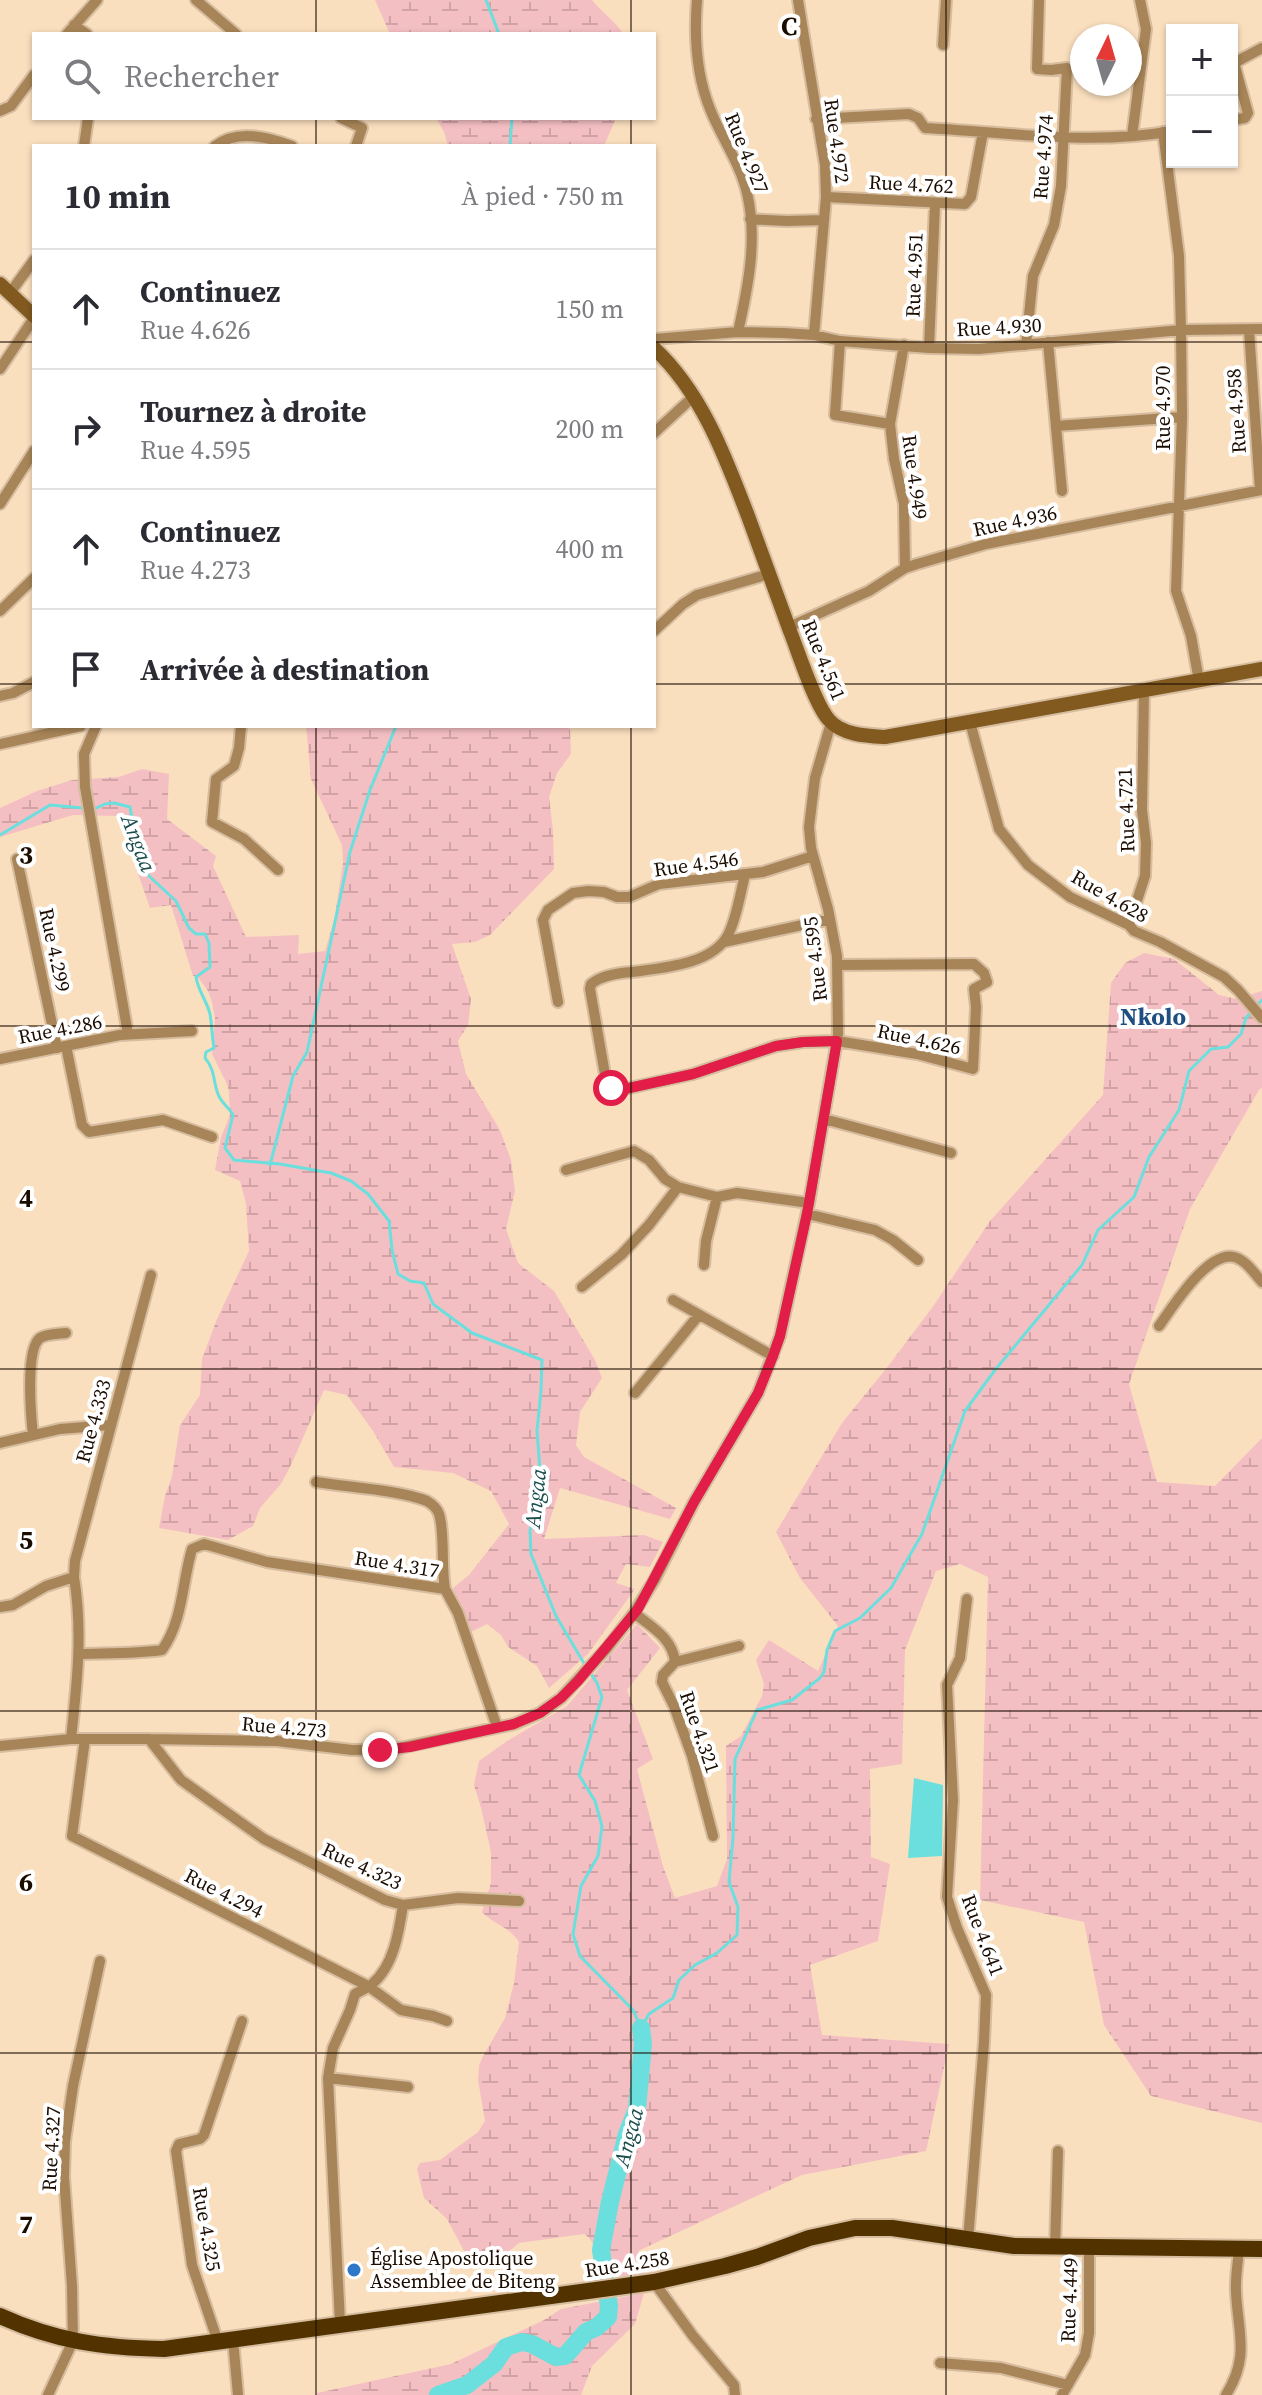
<!DOCTYPE html>
<html lang="fr">
<meta charset="utf-8">
<style>
body{margin:0;font-family:"Source Serif 4",serif;background:#f2f2f3;color:#2b2b33}
.controls{position:absolute;right:24px;top:24px;display:grid;overflow:hidden;border-radius:0px;box-shadow:0 2px 6px #0004}
.controls button{width:72px;height:72px;display:grid;place-items:center;padding:0;border:0;border-bottom:2px solid #e1e1e2;background:#fff;color:#2b2b33;font:40px sans-serif}
.compass{position:absolute;left:1070px;top:24px;width:72px;height:72px;border-radius:50%;background:#fff;box-shadow:0 2px 6px #0004;rotate:5deg}
.stop{position:absolute;width:24px;height:24px;margin:-18px;border:6px solid #e11d48;border-radius:50%;background:#fff}
.stop.end{background:#e11d48;border-color:#fff;box-shadow:0 2px 8px #0008}
.list{margin:0;padding:0;list-style:none}
h2{display:flex;justify-content:space-between;align-items:center;height:104px;margin:0;padding:0 32px;font-size:34px}
h2 small{font-size:26px;font-weight:400;color:#7c7c81}
.list li{display:grid;grid-template-columns:52px 1fr auto;gap:24px;align-items:center;box-sizing:border-box;height:120px;padding:0 32px;border-top:2px solid #e1e1e2}
.list b{display:block;font-size:30px;white-space:nowrap}
.list p{margin:0;font-size:26px;white-space:nowrap;color:#7c7c81}
.list em{font-size:26px;font-style:normal;color:#7c7c81}
.icon{flex:none;width:44px;height:44px;fill:none;stroke:currentColor;stroke-width:2;stroke-linecap:round;stroke-linejoin:round}
.map{position:relative;flex:none;width:1262px;height:2395px;overflow:hidden}
.search{position:absolute;background:#fff;box-shadow:0 2px 6px #0004;left:32px;top:32px;width:624px;height:88px;display:flex;align-items:center;gap:20px;box-sizing:border-box;padding:0 28px;border-radius:0px;color:#7c7c81;font-size:30px}
.panel{position:absolute;background:#fff;box-shadow:0 2px 6px #0004;left:32px;top:144px;width:624px;height:584px;border-radius:0px}
.map>svg:first-child{display:block}
.wetland{fill:url(#wetland-marsh)}
.water{fill:#6adfdd}
.lines{fill:none;stroke-linecap:round;stroke-linejoin:round}
.stream{stroke:#6adfdd;stroke-width:3}
.river{stroke:#6adfdd;stroke-width:18}
.minor-casing{stroke:#d6bda0;stroke-width:14}
.secondary-casing{stroke:#d6bda0;stroke-width:18}
.trunk-casing{stroke:#d6bda0;stroke-width:20}
.minor{stroke:#a88558;stroke-width:10}
.secondary{stroke:#825a1f;stroke-width:14}
.trunk{stroke:#523300;stroke-width:16}
.route{stroke:#e11d48;stroke-width:10}
.grid{fill:none;stroke:#1b0c00;stroke-width:2;stroke-opacity:0.55}
.poi-dot{fill:#2e78c9;stroke:#fff;stroke-width:3}
.labels{text-anchor:middle;stroke-width:8;stroke-linejoin:round;paint-order:stroke}
.street-label{font-size:20px;fill:#1b0c00;stroke:#fff}
.poi-label{font-size:20px;fill:#1b0c00;stroke:#fff;text-anchor:start}
.water-label{font-size:22px;font-style:italic;fill:#1a4e4d;stroke:#fff}
.quarter-label{font-size:24px;font-weight:bold;fill:#1f4e81;stroke:#fff}
.grid-label{font-size:26px;text-anchor:middle;font-weight:bold;fill:#1b0c00;stroke:#fff;stroke-width:8;stroke-linejoin:round;paint-order:stroke}
</style>
<div class="map">
<svg width="1262" height="2395" viewBox="0 0 1262 2395">
<defs>
<pattern id="wetland-marsh" width="20" height="14" patternUnits="userSpaceOnUse" patternTransform="scale(2)"><rect width="20" height="14" fill="#f4bfc3"/><path d="M1 5h8M5 5V1M11 12h8M15 12V8" fill="none" stroke="#d1a3a6"/></pattern>
</defs>
<rect width="100%" height="100%" fill="#fadfbe"/>
<path class="wetland" d="M375 0H592C601 12 616 21 623 34H390Z
M436 118H616L604 146H448L444 132Z
M306 726H565L570 729 571 754 557 773 549 797 553 831 554 869 490 935 475 942 452 944 471 999 468 1025 458 1041 466 1074 500 1130 511 1160 515 1191 506 1229 518 1263 554 1291 595 1360 602 1378 580 1412 576 1445 584 1457 676 1508 670 1519 560 1488 544 1539 644 1535 663 1542 650 1567 626 1564 616 1583 635 1589 588 1654 549 1688 537 1666 508 1647 501 1635 487 1624 469 1633 453 1588 469 1575 509 1524 491 1491 453 1473 394 1467 373 1431 347 1395 324 1390 292 1463 281 1484 260 1508 253 1526 228 1540 159 1528 165 1496 172 1476 180 1425 200 1395 202 1359 217 1319 249 1251 246 1204 240 1181 215 1170 221 1137 230 1115 229 1092 227 1084 212 1054 215 1018 212 1002 208 991 197 976H193L171 905 150 908 118 816 73 815 0 837V808L37 791 72 780 119 777 142 769 169 774 167 819 216 856 213 866 246 937 299 935 298 954 325 951 334 921 343 863 342 845 311 779Z
M1144 953 1174 959 1219 995 1237 999 1262 991V1088L1259 1090 1190 1209 1129 1384 1157 1482 1215 1486 1262 1438V2123L1151 2096 1104 2025 1084 1922 980 1900 988 1577 960 1564 936 1571 905 1650 902 1764 870 1769 871 1857 890 1864 878 1941 810 1965 822 2035 949 2044 926 2151 802 2175 638 2251 646 2274 599 2278C597 2263 598 2242 584 2234L519 2243 489 2268 465 2259 464 2251 447 2219 424 2198 417 2169 420 2163 440 2160 478 2132 485 2121 478 2080 479 2066 482 2058 505 2018 514 1983 519 1942C510 1927 493 1924 482 1912L491 1883V1852L481 1808 474 1785 479 1761 507 1741 567 1706 637 1624 660 1648 627 1690 653 1759 637 1769 663 1866 675 1898 717 1886 727 1859 726 1746 741 1736 762 1696 764 1684 756 1660 769 1640 818 1671 838 1626 800 1578 776 1532 842 1423 889 1365 934 1305 990 1221 1103 1095 1111 983 1125 963Z
M644 2293 635 2324 592 2366 581 2395H317V2393L451 2364 544 2320 561 2309Z"/>
<path class="water" d="M914 1778 943 1785 942 1856 908 1858Z"/>
<g class="lines">
<path class="stream" d="M486 0 499 34
M510 146 512 118
M0 835 50 805 94 809 105 804 114 803 130 807 137 846 144 857 148 875 176 901 189 928 196 934H205L209 943 210 967 196 977C198 991 207 1001 210 1014 212 1025 212 1037 214 1048L206 1052 205 1058C215 1069 213 1081 218 1094 221 1103 229 1107 233 1115L225 1148 234 1160 280 1164 331 1173 351 1181 368 1194 389 1221 392 1250 398 1274 410 1281 424 1283 433 1304 472 1333 542 1360 541 1391 537 1431 541 1483 530 1531 531 1554 556 1616 585 1665
M1256 1006 1262 1000
M270 1165 293 1076 307 1052 350 852 370 790 396 726
M589 1671 597 1683 602 1697 579 1775 595 1801 602 1826 598 1856 581 1886 573 1934 580 1956 633 2010 641 2028
M641 2028 649 2014 673 1998 679 1980 695 1965 717 1953 737 1935 738 1907 729 1882 733 1838 735 1759 757 1710 792 1700 820 1678 824 1672 827 1650 835 1631 860 1618 891 1588 922 1534 965 1411 995 1370 1082 1265 1098 1230 1134 1197 1149 1157 1179 1110 1189 1071 1211 1049 1228 1047 1241 1034 1246 1018 1251 1012"/>
<path class="river" d="M438 2395 467 2385 494 2364 506 2347 522 2342 532 2344 556 2357 565 2356 586 2332 597 2327 608 2317 609 2306 601 2250 610 2202 627 2134 637 2109 643 2044 641 2028"/>
<g class="minor-casing">
<path id="minor" d="M196 0 236 34
M798 0 825 165 826 197 814 335
M74 25 87 34
M67 34 97 0
M943 45 946 0
M0 111 11 106 34 75
M341 118 362 128 356 146
M816 119 909 114 918 118 925 128C1006 132 1091 146 1172 131
M1232 120 1245 118 1248 113 1235 66 1236 62 1262 48
M1163 132 1179 256 1181 330 1182 417 1176 591 1191 636 1199 681
M1132 136 1146 29 1140 0
M84 146 88 118
M215 146C237 129 268 137 292 146
M826 197 965 204 971 197 983 132
M750 219 787 221 824 220
M10 293 34 260
M1249 330 1260 490
M738 332 784 333 814 335 840 341 929 348 979 349 1181 330 1262 329
M654 339 738 332C748 287 758 239 747 193 740 163 721 137 710 109 696 74 694 37 697 0
M840 341 835 415 890 424
M1048 342 1062 491
M904 345 890 424 894 459 904 504 905 568
M1026 345 1033 276 1054 225 1061 186 1067 68 1051 70 1037 69 1039 0
M929 348 935 204
M0 369 34 318
M1056 426 1182 417
M654 433 694 396
M0 504 34 451
M0 611 34 578
M789 627 869 591 905 568 917 564 986 544 1262 490
M654 631 683 604 697 595 769 574
M0 696 13 693 34 682
M970 722 999 829 1028 865 1070 897 1129 925 1134 931 1160 942 1224 977 1238 990 1262 1018
M96 726 84 754 85 787 128 1034
M241 726 239 748 234 766 216 779 212 822 244 839 278 870
M0 744 81 726
M17 859 57 1048
M745 875C740 894 737 917 728 935 712 965 661 968 632 972 618 973 602 975 591 984L590 989 606 1080 611 1088 620 1090 693 1074 776 1046 803 1042 837 1041 917 1054 973 1069 976 1007 974 989 987 982 984 973 974 964 838 965
M1129 925 1145 876 1146 843 1142 810 1144 692
M724 942 830 919
M558 1002 543 920 548 910 573 893 588 891 604 892 617 897H629L659 884 763 872 813 856
M66 1046 82 1125 89 1132 163 1120 212 1137
M0 1059 120 1035 192 1031
M824 1119 951 1153
M566 1170 634 1151 649 1160 665 1179 678 1187 717 1197 737 1193 809 1203
M807 1214 875 1230 893 1240 918 1260
M704 1265 706 1241 717 1197
M582 1287 621 1255 649 1225 678 1187
M673 1300 773 1356
M1159 1326C1172 1308 1208 1250 1234 1257 1246 1260 1254 1273 1262 1282
M635 1393 698 1316
M33 1435C31 1417 25 1349 40 1338 46 1334 58 1334 66 1333
M0 1443 60 1429 110 1425
M316 1482C346 1487 400 1490 427 1501 432 1504 437 1508 439 1514 445 1532 441 1567 445 1589
M74 1577 75 1561 151 1275
M967 1599 960 1658 947 1685 953 1800 947 1897 957 1928 986 1995 984 2042 968 2240
M0 1607 13 1605 46 1586 74 1577C83 1632 77 1684 71 1739
M634 1613C652 1627 673 1639 675 1662L663 1675 662 1682 674 1706 692 1756 713 1836
M79 1654C107 1653 134 1654 162 1650 183 1621 182 1583 192 1549L204 1544 267 1562 445 1589 458 1613 497 1727
M675 1662 739 1646
M85 1739 72 1836 368 1986 401 2010 433 2016 447 2021
M149 1739 181 1780 264 1839 385 1900 403 1905C399 1931 394 1966 372 1984 368 1988 360 1991 355 1994L350 2010 333 2048 328 2078 340 2323
M0 1746 71 1739H149L277 1741 352 1750 395 1749 514 1724 540 1713 561 1698 607 1648 634 1613 655 1579 694 1502 758 1393 780 1336 809 1203 838 1034 837 956 828 909 811 848 809 827 815 778 831 723
M403 1905 458 1898 519 1901
M328 2078 408 2087
M1055 2247 1058 2151
M654 2282 693 2336 734 2385 735 2395
M233 2340 238 2395
M218 2342 192 2265 176 2151 179 2144 200 2139 204 2135 242 2021
M940 2363 1001 2368 1068 2385
M48 2395 73 2341 72 2286 64 2177 65 2141 73 2086 100 1961
M1062 2395 1085 2355 1089 2333V2247
M1226 2395C1250 2356 1238 2334 1236 2292 1235 2278 1238 2263 1239 2249"/>
</g>
<g class="secondary-casing">
<path id="secondary" d="M0 284 34 316
M654 348C702 393 725 456 748 516 762 554 776 592 790 631 798 651 815 705 829 720 842 735 867 736 885 737L1262 669"/>
</g>
<g class="trunk-casing">
<path id="trunk" d="M0 2316C55 2341 103 2348 164 2349L654 2282 725 2266 757 2257 809 2238 855 2228H892L1014 2246 1262 2249"/>
</g>
<use href="#minor" class="minor"/>
<use href="#secondary" class="secondary"/>
<use href="#trunk" class="trunk"/>
</g>
<g class="lines">
<path class="route" d="M380 1750 410 1747 514 1724 540 1713 561 1698 578 1681 638 1609 694 1502 758 1393 773 1356 780 1336 807 1214 837 1041 803 1042 776 1046 693 1074 620 1090 611 1088"/>
</g>
<path class="grid" d="M316 0V34M631 0V34M946 0V2395M316 118V146M631 118V146M0 342H34M654 342H1262M0 684H34M654 684H1262M316 726V2395M631 726V2395M0 1026H1262M0 1369H1262M0 1711H1262M0 2053H1262"/>
<circle class="poi-dot" cx="354" cy="2270" r="8"/>
<g class="labels">
<g class="street-label">
<text transform="translate(837 141) rotate(82)" y="7">Rue 4.972</text>
<text transform="translate(747 153) rotate(68)" y="7">Rue 4.927</text>
<text transform="translate(1043 157) rotate(-86)" y="7">Rue 4.974</text>
<text transform="translate(911 184) rotate(3)" y="7">Rue 4.762</text>
<text transform="translate(914 275) rotate(-88)" y="7">Rue 4.951</text>
<text transform="translate(999 327) rotate(-3)" y="7">Rue 4.930</text>
<text transform="translate(1163 408) rotate(-90)" y="7">Rue 4.970</text>
<text transform="translate(1236 411) rotate(-94)" y="7">Rue 4.958</text>
<text transform="translate(915 477) rotate(82)" y="7">Rue 4.949</text>
<text transform="translate(1015 521) rotate(-12)" y="7">Rue 4.936</text>
<text transform="translate(824 660) rotate(68)" y="7">Rue 4.561</text>
<text transform="translate(1126 810) rotate(-92)" y="7">Rue 4.721</text>
<text transform="translate(696 864) rotate(-8)" y="7">Rue 4.546</text>
<text transform="translate(1110 896) rotate(30)" y="7">Rue 4.628</text>
<text transform="translate(55 950) rotate(78)" y="7">Rue 4.299</text>
<text transform="translate(815 959) rotate(-97)" y="7">Rue 4.595</text>
<text transform="translate(60 1029) rotate(-11)" y="7">Rue 4.286</text>
<text transform="translate(919 1039) rotate(12)" y="7">Rue 4.626</text>
<text transform="translate(93 1421) rotate(-75)" y="7">Rue 4.333</text>
<text transform="translate(397 1564) rotate(9)" y="7">Rue 4.317</text>
<text transform="translate(284 1727) rotate(5)" y="7">Rue 4.273</text>
<text transform="translate(700 1732) rotate(71)" y="7">Rue 4.321</text>
<text transform="translate(362 1866) rotate(25)" y="7">Rue 4.323</text>
<text transform="translate(224 1893) rotate(27)" y="7">Rue 4.294</text>
<text transform="translate(983 1935) rotate(69)" y="7">Rue 4.641</text>
<text transform="translate(51 2149) rotate(-87)" y="7">Rue 4.327</text>
<text transform="translate(207 2229) rotate(80)" y="7">Rue 4.325</text>
<text transform="translate(627 2264) rotate(-9)" y="7">Rue 4.258</text>
<text transform="translate(1069 2300) rotate(-88)" y="7">Rue 4.449</text>
</g>
<g class="poi-label">
<text x="370" y="2265">Église Apostolique<tspan x="370" dy="23">Assemblee de Biteng</tspan></text>
</g>
<g class="water-label">
<text transform="translate(139 843) rotate(69)" y="8">Angaa</text>
<text transform="translate(535 1498) rotate(-84)" y="8">Angaa</text>
<text transform="translate(628 2137) rotate(-75)" y="8">Angaa</text>
</g>
<g class="quarter-label">
<text x="1153" y="1025">Nkolo</text>
</g>
</g>
<g class="grid-label">
<text x="789" y="35">C</text>
<text x="26" y="864">3</text>
<text x="26" y="1207">4</text>
<text x="26" y="1549">5</text>
<text x="26" y="1891">6</text>
<text x="26" y="2233">7</text>
</g>
</svg>
<div class="controls">
<button>+</button>
<button>−</button>
</div>
<svg class="compass" viewBox="-18 -18 36 36"><path d="M0-13l5 13h-10z" fill="#e53935"/><path d="M0 13l5-13h-10z" fill="#7c7c81"/></svg>
<div class="stop" style="left:611px;top:1088px"></div>
<div class="stop end" style="left:380px;top:1750px"></div>
<div class="search"><svg class="icon" aria-label="search" viewBox="0 0 24 24"><circle cx="10" cy="10" r="6"/><path d="M15 15l6 6"/></svg>Rechercher</div>
<section class="panel">
<h2>10 min<small>À pied · 750 m</small></h2>
<ul class="list">
<li><svg class="icon" aria-label="ahead" viewBox="0 0 24 24"><path d="M12 20V5M6 11l6-6 6 6"/></svg><div><b>Continuez</b><p>Rue 4.626</p></div><em>150 m</em></li>
<li><svg class="icon" aria-label="right" viewBox="0 0 24 24"><path d="M7 20v-9h11M14 6l5 5-5 5"/></svg><div><b>Tournez à droite</b><p>Rue 4.595</p></div><em>200 m</em></li>
<li><svg class="icon" aria-label="ahead" viewBox="0 0 24 24"><path d="M12 20V5M6 11l6-6 6 6"/></svg><div><b>Continuez</b><p>Rue 4.273</p></div><em>400 m</em></li>
<li><svg class="icon" aria-label="arrive" viewBox="0 0 24 24"><path d="M6 21V4h12l-3 4 3 4H6"/></svg><div><b>Arrivée à destination</b></div></li>
</ul>
</section>
</div>
